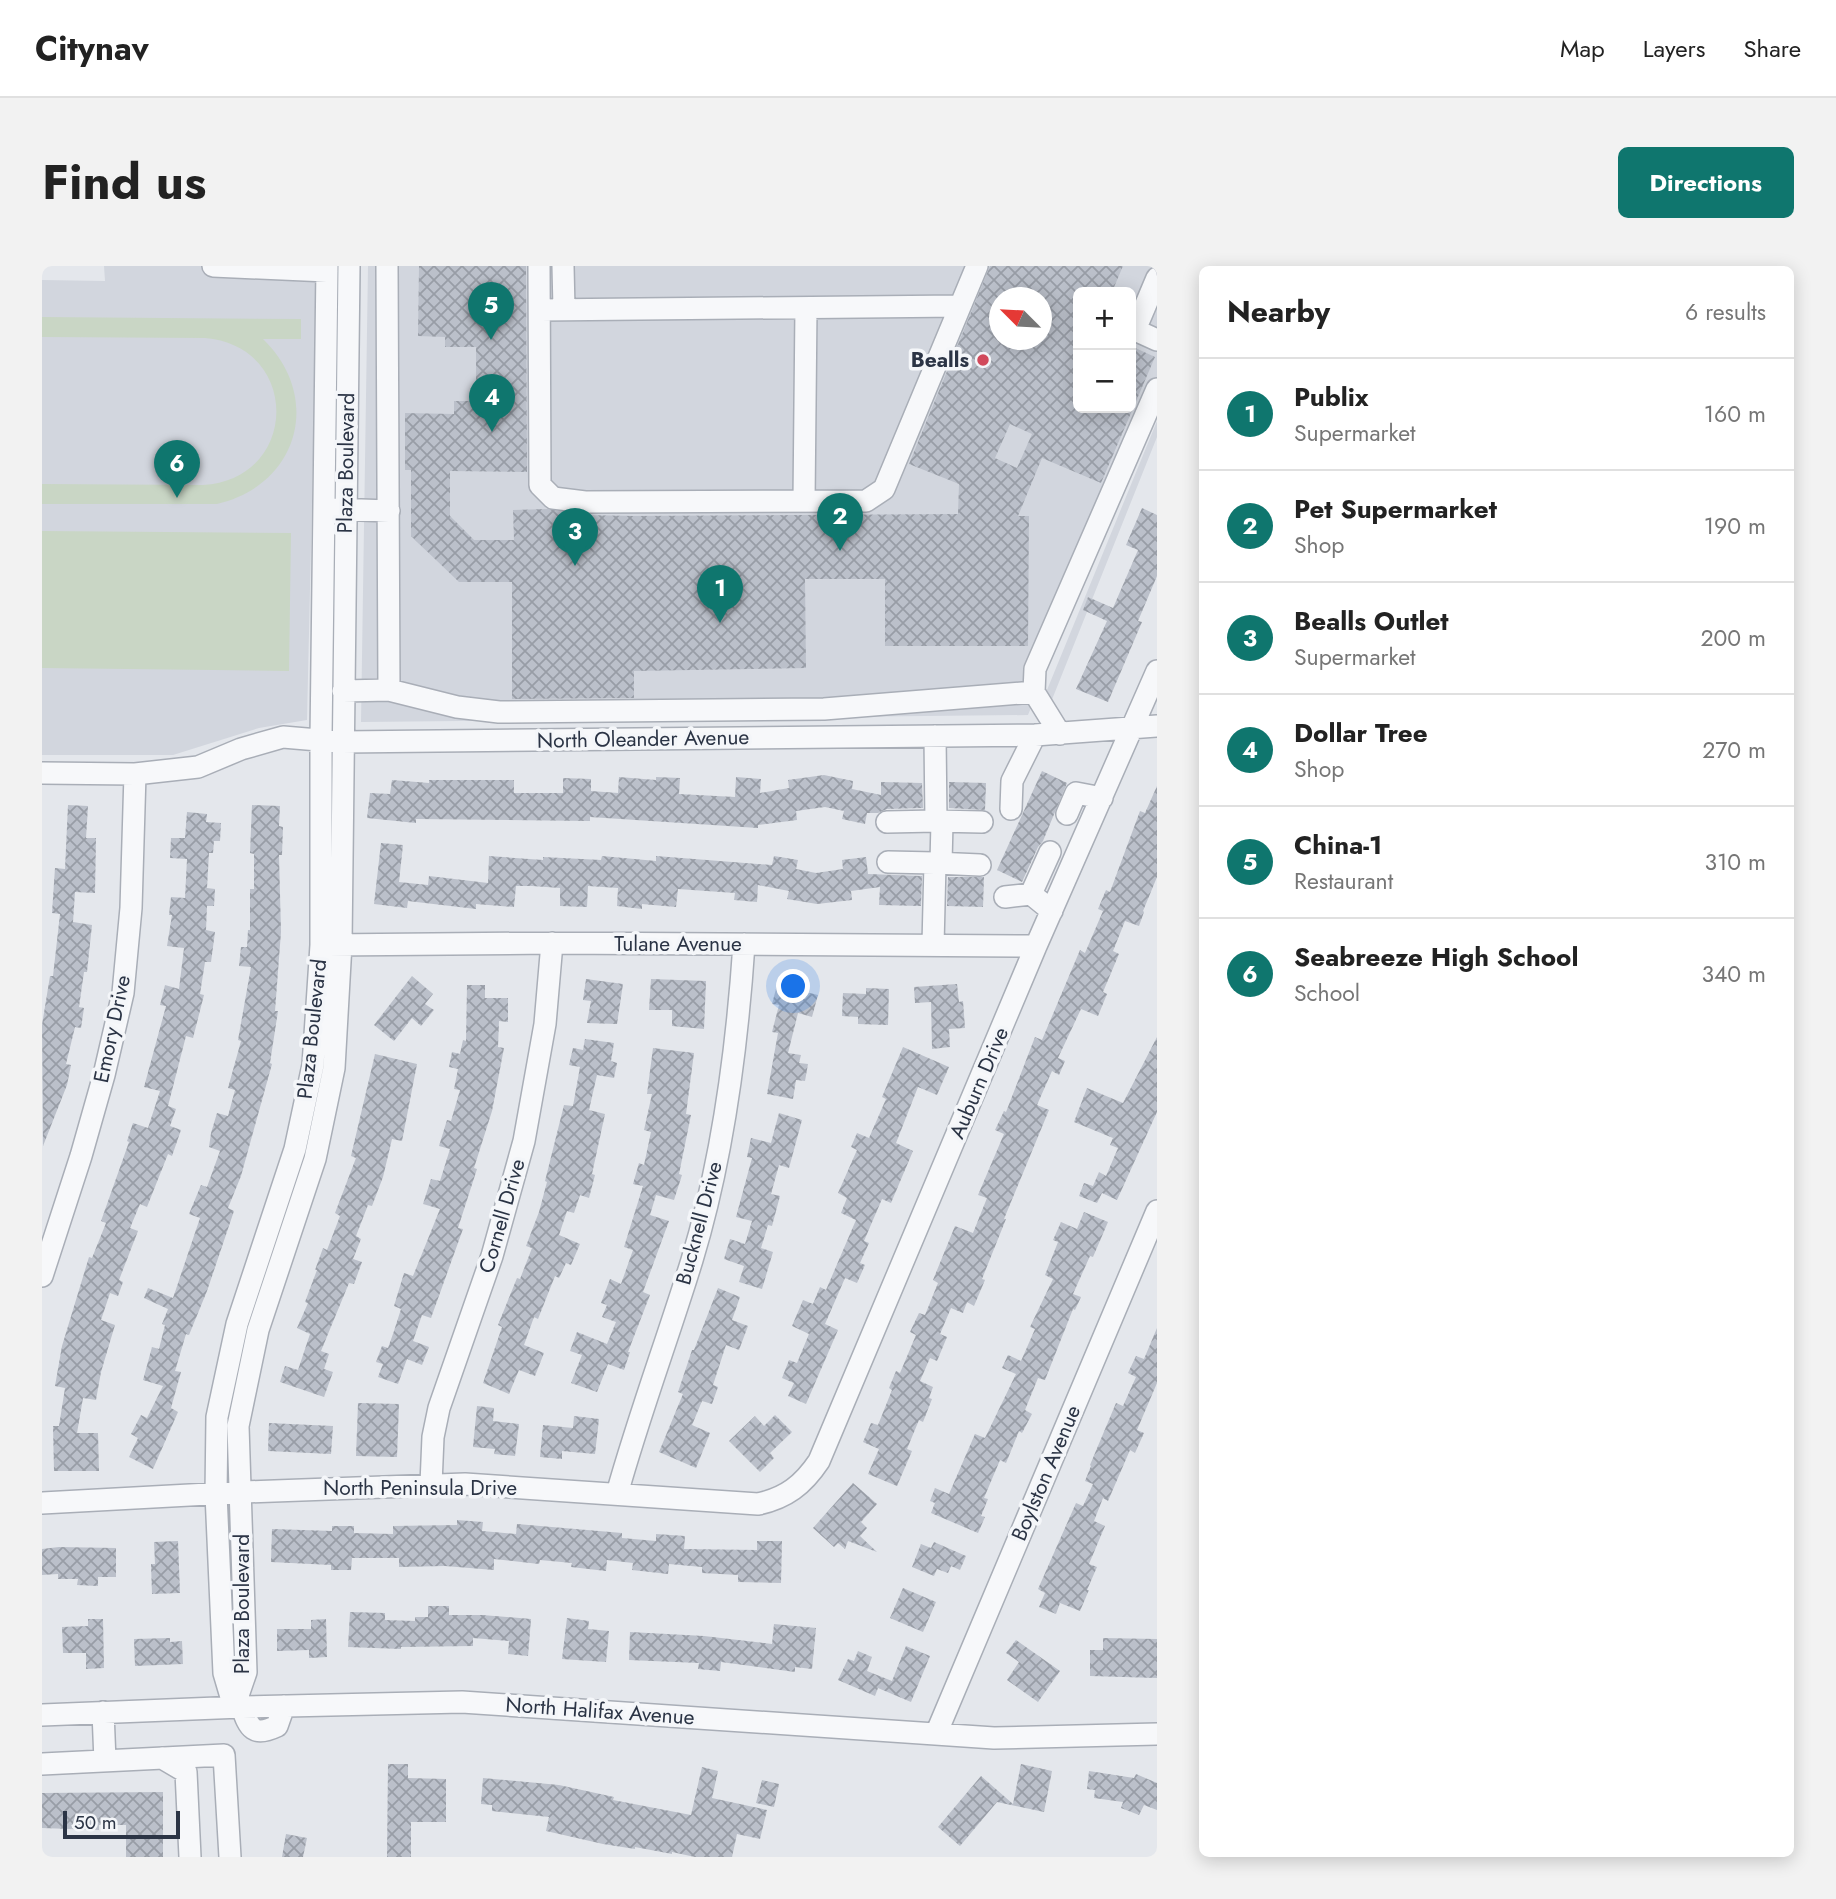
<!DOCTYPE html>
<meta charset="utf-8">
<style>
body{margin:0;font-family:Jost,sans-serif;background:#f2f2f2;color:#222}
.controls{position:absolute;right:21px;top:21px;display:grid;overflow:hidden;border-radius:10px;box-shadow:0 4px 18px #0003}
.controls button{width:63px;height:63px;display:grid;place-items:center;padding:0;border:0;border-bottom:2px solid #e0e0e0;background:#fff;color:#222;font:35px sans-serif}
.compass{position:absolute;left:947px;top:21px;width:63px;height:63px;border-radius:50%;background:#fff;box-shadow:0 4px 18px #0003;rotate:294deg}
.scale{position:absolute;left:21px;bottom:18px;width:117px;box-sizing:border-box;padding-left:7px;border:4px solid #2b3445;border-top:0;font-size:19px;line-height:24px;white-space:nowrap;color:#2b3445;-webkit-text-stroke:5px #f4f6f9;paint-order:stroke}
.you{position:absolute;left:752px;top:721px;width:24px;height:24px;margin:-18px;border:5px solid #fff;border-radius:50%;background:#1a73e8;box-shadow:0 0 0 10px #1a73e833}
.badge{display:grid;place-items:center;width:46px;height:46px;border-radius:50%;background:#0f766e;color:#fff;font-size:23px;font-weight:700}
.pin{position:absolute;translate:-50% -58px;filter:drop-shadow(0 2px 4px #0008)}
.pin::after{content:'';position:absolute;top:37px;width:24px;height:21px;background:inherit;clip-path:polygon(0 0,100% 0,50% 100%)}
.list{margin:0;padding:0;list-style:none}
h2{display:flex;justify-content:space-between;align-items:center;height:91px;margin:0;padding:0 28px;font-size:30px}
h2 small{font-size:23px;font-weight:400;color:#767676}
.list li{display:grid;grid-template-columns:46px 1fr auto;gap:21px;align-items:center;box-sizing:border-box;height:112px;padding:0 28px;border-top:2px solid #e0e0e0}
.list b{display:block;font-size:26px;white-space:nowrap}
.list p{margin:0;font-size:23px;white-space:nowrap;color:#767676}
.list em{font-size:23px;font-style:normal;color:#767676}
.map{position:relative;flex:none;width:1115px;height:1591px;overflow:hidden;border-radius:10px}
header{display:flex;align-items:center;gap:42px;box-sizing:border-box;height:98px;padding:0 35px;background:#fff;border-bottom:2px solid #e0e0e0}
header strong{font-size:33px}
nav{display:flex;gap:38px;margin-inline-start:auto;font-size:24px}
.intro{display:flex;align-items:center;justify-content:space-between;box-sizing:border-box;height:168px;padding:0 42px}
h1{margin:0;font-size:49px}
.button{padding:18px 32px;border-radius:10px;background:#0f766e;color:#fff;font-size:24px;font-weight:700}
main{display:flex;gap:42px;padding:0 42px}
aside{flex:1;background:#fff;border-radius:10px;box-shadow:0 4px 18px #0003}
.map>svg:first-child{display:block}
.built{fill:#d2d6de;fill-rule:evenodd}
.pitch{fill:#c9d6c5}
.building{fill:url(#building-cross-hatch);fill-rule:evenodd}
.lines{fill:none;stroke-linecap:round;stroke-linejoin:round}
.minor-casing{stroke:#a9aeb7;stroke-width:24}
.minor{stroke:#f7f8fa;stroke-width:21}
.poi-dot{fill:#d1495b;stroke:#f4f6f9;stroke-width:2.5}
.labels{text-anchor:middle;stroke-width:7;stroke-linejoin:round;paint-order:stroke}
.poi-label{font-size:21px;font-weight:bold;fill:#2b3445;stroke:#f4f6f9;text-anchor:end}
.street-label{font-size:21px;fill:#2b3445;stroke:#f4f6f9}
</style>
<header>
<strong>Citynav</strong>
<nav><a>Map</a><a>Layers</a><a>Share</a></nav>
</header>
<div class="intro"><h1>Find us</h1><a class="button">Directions</a></div>
<main>
<div class="map">
<svg width="1115" height="1591" viewBox="0 0 1115 1591">
<defs>
<pattern id="building-cross-hatch" width="8" height="8" patternUnits="userSpaceOnUse" patternTransform="scale(1.75)"><rect width="8" height="8" fill="#bbc0ca"/><path d="M0 0l8 8M0 8l8-8" fill="none" stroke="#989da6"/></pattern>
</defs>
<rect width="100%" height="100%" fill="#e4e7ec"/>
<path class="built" d="M62 0H285L275 18 265 454 217 462 131 489H0V14L63 15Z
M316 0H319L311 454Z
M326 0H1115V134L986 449 319 456ZM1036 26H1089V142H1036ZM958 32H1000V74H958Z
M1115 155V171L1005 446H996Z"/>
<path class="pitch" d="M0 51 259 53V73H221C281 131 257 219 175 238H0V218L161 219C258 213 259 80 163 72L0 71Z
M0 265 249 267 247 405 0 402Z"/>
<path class="building" d="M377 0H484L485 206 408 205V250L432 274H472L471 244 506 243 542 249 591 250 916 248 917 218 867 198 948 0H1081L1070 26H1036V142H1089V80L1113 91 1059 217 1000 192 976 250H987L986 380H843V313H763L764 402 592 405V432L470 433V316H417L369 270V204H363V147L412 148V135H434V81H403V71L376 70ZM957 32H999V74H957ZM968 158 990 168 975 202 953 192Z
M1100 242 1115 249V310L1096 355 1100 356 1066 436 1034 423 1065 355 1041 344 1046 331 1071 342 1096 284 1084 279Z
M1000 505 1025 517 1001 575 996 581 980 616 955 604Z
M782 509 811 515 810 523 839 529V516L880 517 881 542 845 543 836 547H825L823 558 800 553 802 545 783 541 754 545 755 554 716 559V562L548 551V555L374 553V557L325 552 328 527 348 528 350 514 387 517V514H472V527H521V512L549 513V525L576 527 577 511 614 514V511L638 512 637 528 693 531 694 511 719 513 718 527 747 522 746 514Z
M907 516 944 517 943 544 907 542Z
M1115 520V611L1101 645 1102 646 1097 660 1083 655 1071 685 1077 688 1061 726 1065 728 1056 750 1039 743 1016 792 1023 795 1017 809 1010 805 995 839 1007 844 962 953H964L940 1013 943 1014 932 1040 925 1036 921 1047 909 1042 898 1068 905 1071 895 1095 888 1092 878 1115 891 1121 887 1132 890 1133 881 1156 877 1154 865 1183 870 1185 855 1220 826 1208 837 1183 821 1176 829 1157 836 1159 850 1124 847 1122 854 1105 858 1107 874 1069 868 1066 877 1047 883 1049 896 1017 891 1014 913 960 931 967 945 932 936 929 962 868 953 864 962 845 964 846 993 771 1000 774 1038 684 1043 687 1061 645 1056 643 1064 624 1068 626 1098 545 1103 547Z
M26 539 46 540 44 572H54L53 627 33 626 31 656 50 659 45 706H42L37 741 42 742 39 762 33 761 24 798 29 799 25 819 1 880 0 759 8 710H11L18 648 10 647 13 602 23 603Z
M210 539 238 540 237 560 241 561 240 589H237L239 666 233 745H236L228 797 230 798 199 910 186 942 192 945 165 1025 147 1069 144 1068 133 1105 139 1106 129 1142 136 1146 111 1203 87 1191 96 1172 89 1168 99 1149 105 1152 121 1120 101 1114 110 1081 117 1083 123 1059 120 1058 126 1043 102 1032 106 1022 131 1032 158 952 147 948 159 919 165 921 178 885 167 881 169 867 175 847 186 850 193 824 186 822 199 775 196 774 209 701 197 700 199 681H205L206 664H208V623H212V588L208 587Z
M145 546 165 548 164 556 179 557 178 575H172L171 587H167L165 622 173 623 172 640H165L164 664 173 666 169 696H163L158 728 162 729 151 772 144 770 126 840 134 843 128 860 139 864 130 890 126 888 105 941 98 938 88 962 96 965 77 1014 81 1016 76 1030 68 1027 59 1054 73 1059 59 1106 54 1134 41 1132 35 1167H56L57 1205H12L11 1160H17L23 1122 13 1120 20 1080 47 991 50 992 64 957 59 955 87 876 85 875 91 857 106 862 118 825 102 821 124 740 118 739 123 719 137 723 142 682 125 680 130 649H127L129 631 143 632 145 593 128 592 129 572H143Z
M339 577 361 579 357 616 386 619 387 610 446 617 447 590 501 594V591L559 594 560 590 614 595V590L730 599 732 590 756 594 754 603 774 607 801 603 800 594 824 591 826 608 880 610 879 640 837 639 838 621 809 625 810 634 775 638 745 633 747 625 716 619 715 636 692 634 693 627 636 623 634 641 600 638V643L575 640 576 622 546 620 545 641 518 640V622L490 620H474L472 641 434 638V643L366 635 365 642 332 638Z
M906 611H942L941 641 905 640Z
M370 710 391 728 383 738 392 744 379 760 370 752 352 775 332 759Z
M544 713 581 718 575 758 545 757 549 735 541 734Z
M609 713 664 715 662 763 630 760V744H607Z
M915 718 917 736 921 735 923 762 907 763 908 781 890 783 889 736 873 737 872 721Z
M425 719H443V732H466V756L457 755 456 781 462 782 450 845 432 902 435 903 416 962 421 963 389 1052 380 1049 371 1075 387 1081 380 1099 365 1093 356 1118 336 1111 341 1098 334 1096 340 1080 346 1082 352 1065 359 1043 352 1040 362 1007 371 1010 398 943 381 938 389 913 398 915 408 883 397 880 405 854 409 855 418 824 412 823 416 803 407 801 410 786 418 788 421 774 424 775Z
M735 719 776 729 770 751 756 747 746 787 759 789 757 797 766 798 763 815 754 814 751 833 725 828 736 767 730 766 737 739 730 738Z
M824 722 847 723 846 759 816 758V751L800 750 801 727 824 728Z
M1115 771V846L1075 934 1060 927 1055 937 1037 930 1042 917 1051 920 1057 906 1064 910 1076 882 1068 879 1071 872 1032 856 1045 822 1081 837Z
M543 773 572 777 569 795 575 797 572 812 555 809 547 844 563 848 550 908 553 909 547 932 538 929 532 947 525 945 517 969 538 978 529 999 524 997 517 1012 513 1010 496 1053 492 1051 482 1079 502 1087 493 1110 477 1104 467 1128 441 1117 460 1061 456 1059 475 1012 478 1013 490 982 484 980 497 946 505 916 503 915 522 839 531 840 538 801 527 799 531 782 541 784Z
M861 781 907 801 895 829 876 821 854 877 871 885 849 937 840 933 822 975 827 977 818 997 823 999 815 1017 803 1012 783 1058 796 1064 764 1138 746 1130 752 1117 740 1112 747 1094 755 1097 767 1068 750 1060 761 1034 771 1038 778 1021 784 1024 814 954 799 947 805 932 796 927 815 884 809 881 815 867 827 872 844 833 840 831Z
M611 782 652 787 644 848 649 849 637 908 640 909 632 934 614 929 608 949 627 955 601 1026 608 1029 586 1086H588L582 1104 566 1098 555 1126 529 1117 540 1089 528 1085 535 1066 565 1078 574 1056 560 1051 565 1039 559 1037 568 1013 579 1018 591 984 582 981 601 920 591 918 597 897 602 899 609 866 602 864 610 828H605Z
M333 788 375 798 360 875 350 873 341 911 330 940 326 939 314 970 319 973 311 993 320 996 312 1018 307 1017 279 1085 287 1088 282 1103 291 1106 282 1131 238 1116 243 1100 256 1104 268 1068 255 1062 266 1037 263 1036 275 1004H273L281 982 285 984 298 950 293 947 314 892 309 890Z
M737 847 760 854 747 902 737 899 729 928 738 930 730 960 726 959 719 982 731 986 720 1023 697 1016 702 1000 682 993 688 973 703 978 710 955 694 951 710 892 705 891 709 872 729 877Z
M1042 946 1066 956 1051 991 1048 990 1031 1028 1039 1031 1033 1044 1031 1043 1003 1114 996 1112 983 1144 990 1148 980 1167 977 1165 964 1197 958 1194 942 1232 946 1233 939 1250 943 1251 936 1267 889 1247 893 1237 888 1235 893 1222 907 1228 933 1168 943 1172 974 1108 960 1102 966 1089 979 1095 993 1063 988 1061 1011 1013 1003 1009 1016 976 1011 974 1019 956 1035 963Z
M676 1022 698 1031 690 1054 706 1060 697 1084 684 1079 671 1119 676 1121 670 1138 660 1135 650 1159 668 1167 654 1202 617 1186 641 1128 636 1126 650 1084H652Z
M1115 1062V1117L1095 1164 1102 1167 1093 1187 1088 1184 1066 1235 1061 1232 1052 1255 1063 1260 1047 1298 1055 1301 1045 1324H1047L1038 1345 1018 1337 1014 1348 997 1341 1003 1327 996 1323 1034 1237 1041 1240 1051 1218 1043 1215 1049 1200 1048 1199 1074 1137 1081 1140 1094 1111 1086 1107 1094 1090 1102 1093Z
M316 1137 357 1138 355 1191 314 1190Z
M435 1140 452 1142 451 1155 477 1158 473 1190 452 1188 453 1183 431 1181Z
M733 1149 750 1166 728 1187 732 1192 718 1206 687 1175 713 1150 722 1160Z
M532 1150 557 1153 553 1188 520 1185V1193L498 1191 501 1159 531 1162Z
M227 1157 291 1160 289 1188 226 1185Z
M811 1217 835 1238 819 1256 825 1262 818 1270 835 1286 806 1275 803 1283 796 1277 792 1281 771 1262Z
M415 1254 441 1256 440 1265 474 1268 475 1258 580 1267V1272L614 1275V1268L643 1270 642 1283 715 1284V1275H740L739 1317 696 1316V1309L660 1307V1301L627 1298 626 1308 590 1304 591 1297 565 1294 564 1305 529 1301 530 1297 498 1294 497 1298 452 1293V1304L403 1300 357 1301V1292H310L309 1304H289V1299L229 1296 230 1263 290 1265V1260H312V1267L351 1268V1260L415 1259Z
M136 1275 138 1327 110 1328 109 1298H113L112 1276Z
M892 1276 924 1290 918 1304 909 1300 906 1307 895 1303 892 1310 870 1301 879 1278 889 1282Z
M17 1281 74 1282V1311H56V1320L35 1319 36 1313H16V1308L0 1309V1283Z
M861 1322 894 1336 881 1366 848 1352Z
M386 1340H407V1349H440L489 1353 486 1390 466 1388 467 1375 431 1372V1380L359 1381V1383L306 1381 308 1346 343 1347V1354L373 1355V1351H386Z
M525 1352 547 1355 546 1363 567 1365 564 1396 520 1393Z
M46 1353H61L62 1402 44 1403V1387H21L20 1361 46 1360Z
M284 1353 285 1391 267 1392V1384L235 1385V1363H269V1354Z
M732 1358 774 1362 770 1403 753 1401V1406L679 1396 678 1405 656 1403 657 1397 587 1394 588 1366 662 1370 730 1378Z
M128 1372V1376L140 1375 141 1398 93 1400 92 1373Z
M1061 1372 1115 1373V1412L1048 1410V1384H1061Z
M974 1374 1018 1405 996 1436 965 1414 977 1396 964 1387Z
M864 1380 888 1390 869 1436 836 1422 833 1430 796 1414 806 1393 812 1395 816 1385 830 1391 825 1405 850 1415Z
M346 1498H366V1512L404 1513V1556H369V1591H345Z
M979 1498 1010 1505 1002 1546 955 1536 918 1580 896 1561 939 1510 971 1538Z
M660 1501 676 1505 670 1532 725 1544 718 1573 695 1568 690 1591H653L630 1586V1588L593 1581V1583L561 1578 504 1565 507 1551 450 1545V1539L439 1538 441 1512 517 1519 572 1531 571 1534 649 1549Z
M1047 1505 1092 1512 1094 1508 1115 1517V1544L1102 1539 1097 1549 1079 1542 1081 1536 1052 1532 1053 1524 1045 1523Z
M720 1514 737 1518 732 1541 714 1537Z
M121 1526V1591H84V1559H57V1564L0 1562V1527Z
M244 1568 265 1572 261 1591H240Z"/>
<g class="lines">
<g class="minor-casing">
<path id="minor" d="M171 0 285 5
M497 0 498 219 511 232 543 236 824 235 842 223 935 0
M521 0 522 43
M1115 12 1093 64 1115 74
M498 44 918 40
M762 235 764 42
M291 243 347 245
M347 424 415 441 457 446 782 443 992 426
M301 425 347 424 345 0
M1018 468 992 426 993 403 1115 123
M0 507 93 508 156 501 199 483 241 471 300 476 993 469 1115 460
M969 543 970 515 993 469
M1025 548 1034 527 1060 532
M894 555 940 556
M845 556 894 555 893 470
M1008 586 989 628 1010 645
M846 596 893 597 891 679
M893 597 938 599
M899 597 900 556
M963 631 989 628
M286 679 510 677 994 680
M0 1010 39 890 62 809 81 727 89 642 93 508
M389 1218 391 1171 397 1142 450 990 482 875 503 758 510 677
M575 1228C597 1149 626 1072 650 994 681 892 695 784 702 678
M0 1237 203 1226 423 1218 716 1238C744 1232 761 1219 777 1195L994 680 1115 405
M192 1441 204 1406 196 1160 216 1064 273 893 292 802 299 678 307 0
M192 1441 182 1407 174 1228 175 1151 195 1058 253 883 271 799 279 679V473L285 0
M200 1441C207 1463 212 1471 235 1460L242 1440
M61 1446 63 1495
M0 1449 200 1441 420 1436 952 1472 1115 1468
M894 1468 1115 945
M120 1492 144 1506 148 1591
M0 1498 182 1489 188 1591"/>
</g>
<use href="#minor" class="minor"/>
</g>
<circle class="poi-dot" cx="941" cy="94" r="7"/>
<g class="labels">
<g class="poi-label">
<text x="927" y="101">Bealls</text>
</g>
<g class="street-label">
<text transform="translate(304 197) rotate(-89)" y="7">Plaza Boulevard</text>
<text transform="translate(601 473) rotate(-1)" y="7">North Oleander Avenue</text>
<text x="636" y="685">Tulane Avenue</text>
<text transform="translate(70 763) rotate(-78)" y="7">Emory Drive</text>
<text transform="translate(270 763) rotate(-84)" y="7">Plaza Boulevard</text>
<text transform="translate(937 817) rotate(-67)" y="7">Auburn Drive</text>
<text transform="translate(460 950) rotate(-74)" y="7">Cornell Drive</text>
<text transform="translate(657 957) rotate(-75)" y="7">Bucknell Drive</text>
<text transform="translate(1004 1207) rotate(-67)" y="7">Boylston Avenue</text>
<text x="378" y="1229">North Peninsula Drive</text>
<text transform="translate(200 1338) rotate(-90)" y="7">Plaza Boulevard</text>
<text transform="translate(558 1445) rotate(4)" y="7">North Halifax Avenue</text>
</g>
</g>
</svg>
<div class="controls">
<button>+</button>
<button>−</button>
</div>
<svg class="compass" viewBox="-18 -18 36 36"><path d="M0-13l5 13h-10z" fill="#e53935"/><path d="M0 13l5-13h-10z" fill="#767676"/></svg>
<div class="scale">50 m</div>
<div class="you"></div>
<div class="pin badge" style="left:678px;top:357px">1</div>
<div class="pin badge" style="left:798px;top:285px">2</div>
<div class="pin badge" style="left:533px;top:300px">3</div>
<div class="pin badge" style="left:450px;top:166px">4</div>
<div class="pin badge" style="left:449px;top:74px">5</div>
<div class="pin badge" style="left:135px;top:232px">6</div>
</div>
<aside>
<h2>Nearby<small>6 results</small></h2>
<ul class="list">
<li><span class="badge">1</span><div><b>Publix</b><p>Supermarket</p></div><em>160 m</em></li>
<li><span class="badge">2</span><div><b>Pet Supermarket</b><p>Shop</p></div><em>190 m</em></li>
<li><span class="badge">3</span><div><b>Bealls Outlet</b><p>Supermarket</p></div><em>200 m</em></li>
<li><span class="badge">4</span><div><b>Dollar Tree</b><p>Shop</p></div><em>270 m</em></li>
<li><span class="badge">5</span><div><b>China-1</b><p>Restaurant</p></div><em>310 m</em></li>
<li><span class="badge">6</span><div><b>Seabreeze High School</b><p>School</p></div><em>340 m</em></li>
</ul>
</aside>
</main>
